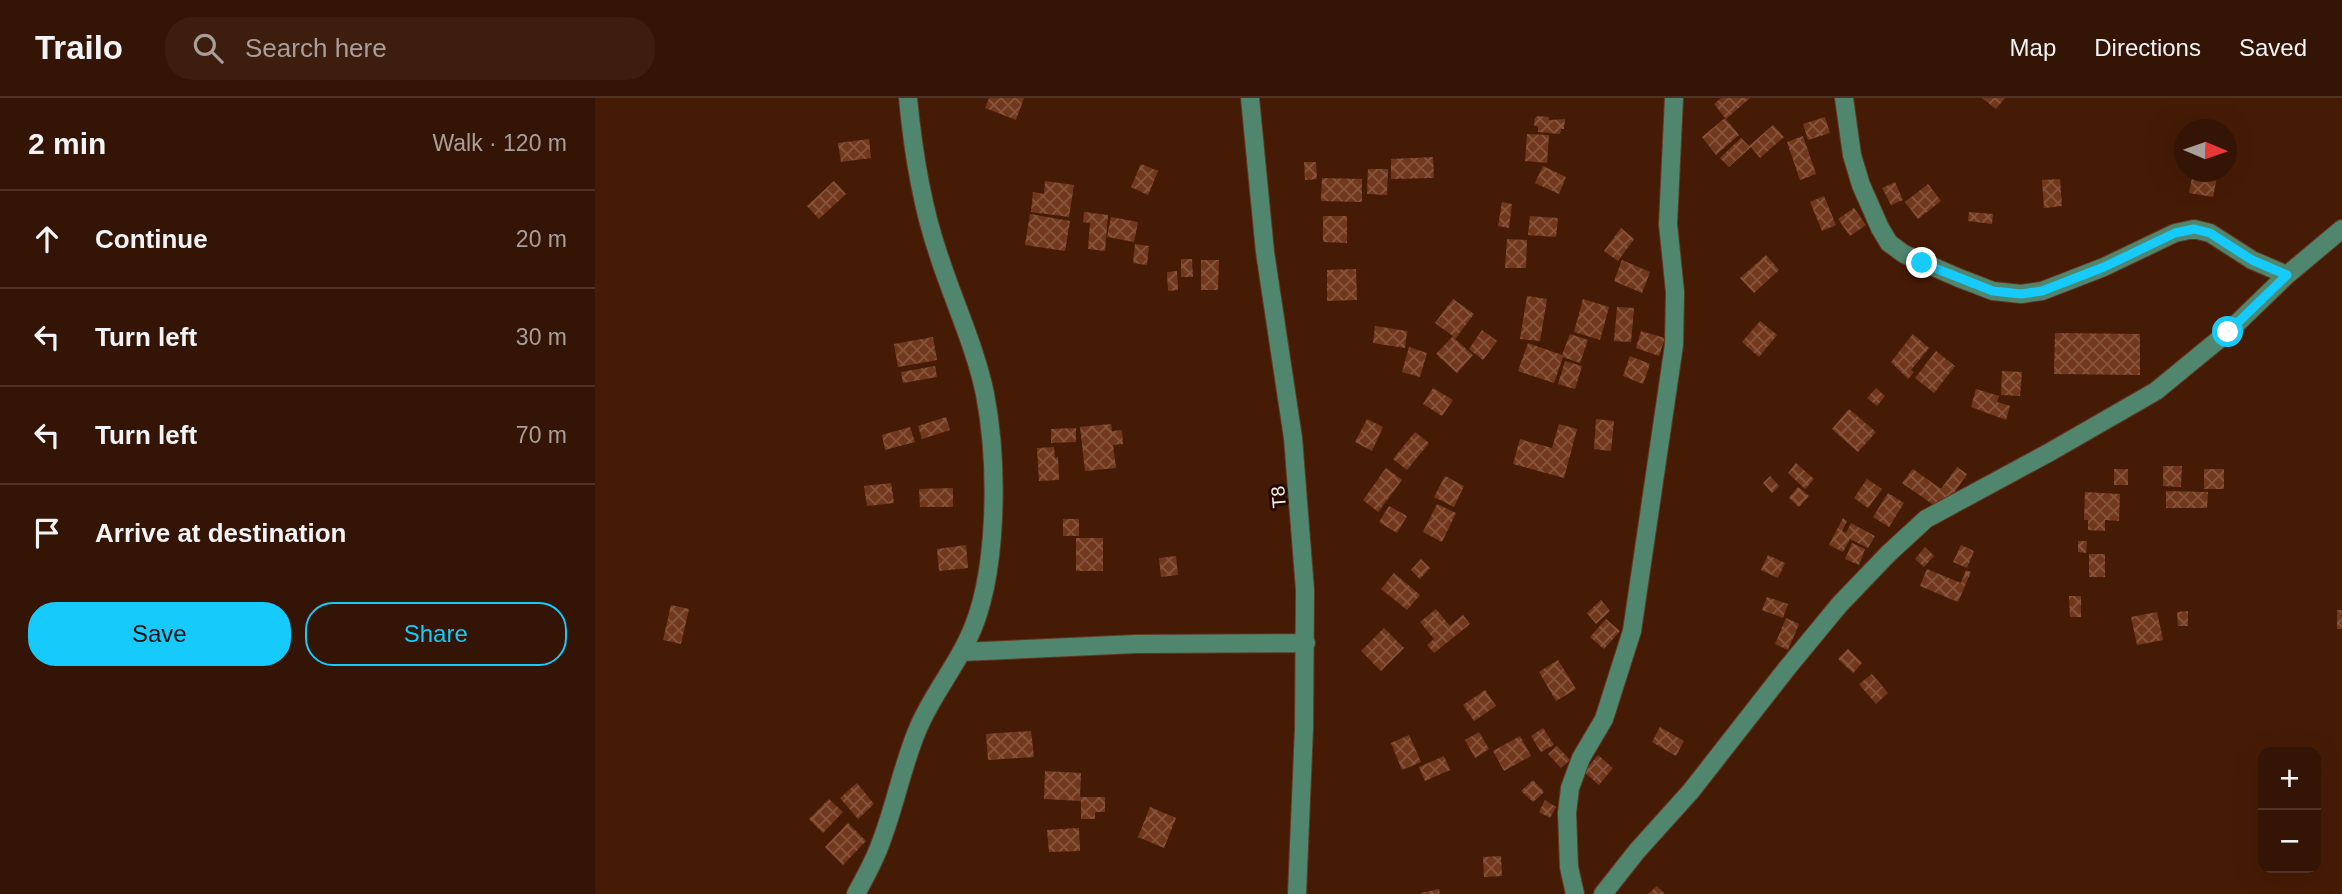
<!DOCTYPE html>
<meta charset="utf-8">
<style>
body{margin:0;font-family:Arial,sans-serif;background:#3c1d0e;color:#f1f3f6}
.controls{position:absolute;right:21px;bottom:21px;display:grid;overflow:hidden;border-radius:14px;box-shadow:0 7px 28px #0002}
.controls button{width:63px;height:63px;display:grid;place-items:center;padding:0;border:0;border-bottom:2px solid #4e3326;background:#341404;color:#f1f3f6;font:35px sans-serif}
.compass{position:absolute;left:1579px;top:21px;width:63px;height:63px;border-radius:50%;background:#341404;box-shadow:0 7px 28px #0002;rotate:92deg}
.stop{position:absolute;width:21px;height:21px;margin:-16px;border:5px solid #16cafb;border-radius:50%;background:#fff}
.stop.end{background:#16cafb;border-color:#fff;box-shadow:0 2px 7px #0008}
.list{margin:0;padding:0;list-style:none}
h2{display:flex;justify-content:space-between;align-items:center;height:91px;margin:0;padding:0 28px;font-size:30px}
h2 small{font-size:23px;font-weight:400;color:#a99e9a}
.list li{display:grid;grid-template-columns:46px 1fr auto;gap:21px;align-items:center;box-sizing:border-box;height:98px;padding:0 28px;border-top:2px solid #4e3326}
.list b{display:block;font-size:26px;white-space:nowrap}
.list em{font-size:23px;font-style:normal;color:#a99e9a}
.actions{display:flex;gap:14px;padding:21px 28px}
.actions a{flex:1;padding:16px 0;border:2px solid #16cafb;border-radius:28px;text-align:center;font-size:24px;color:#16cafb}
.actions .main{background:#16cafb;color:#111}
.icon{flex:none;width:38px;height:38px;fill:none;stroke:currentColor;stroke-width:2;stroke-linecap:round;stroke-linejoin:round}
.map{position:relative;flex:none;width:1747px;height:796px;overflow:hidden}
header{display:flex;align-items:center;gap:42px;box-sizing:border-box;height:98px;padding:0 35px;background:#341404;border-bottom:2px solid #4e3326}
header strong{font-size:33px}
nav{display:flex;gap:38px;margin-inline-start:auto;font-size:24px}
.search{width:490px;height:63px;background:#3c1d0e;display:flex;align-items:center;gap:18px;box-sizing:border-box;padding:0 24px;border-radius:28px;color:#a99e9a;font-size:26px}
main{display:flex}
aside{flex:1;background:#341404}
.map>svg:first-child{display:block}
.building{fill:url(#building-cross-hatch)}
.lines{fill:none;stroke-linecap:round;stroke-linejoin:round}
.minor-casing{stroke:#603926;stroke-width:20}
.minor{stroke:#51866e;stroke-width:18}
.route{stroke:#16cafb;stroke-width:9}
.labels{text-anchor:middle;stroke-width:6;stroke-linejoin:round;paint-order:stroke}
.street-label{font-size:19px;fill:#fef0e9;stroke:#220a02}
</style>
<header>
<strong>Trailo</strong>
<div class="search"><svg class="icon" aria-label="search" viewBox="0 0 24 24"><circle cx="10" cy="10" r="6"/><path d="M15 15l6 6"/></svg>Search here</div>
<nav><a>Map</a><a>Directions</a><a>Saved</a></nav>
</header>
<main>
<aside>
<h2>2 min<small>Walk · 120 m</small></h2>
<ul class="list">
<li><svg class="icon" aria-label="ahead" viewBox="0 0 24 24"><path d="M12 20V5M6 11l6-6 6 6"/></svg><div><b>Continue</b></div><em>20 m</em></li>
<li><svg class="icon" aria-label="left" viewBox="0 0 24 24"><path d="M17 20v-9H6M10 6l-5 5 5 5"/></svg><div><b>Turn left</b></div><em>30 m</em></li>
<li><svg class="icon" aria-label="left" viewBox="0 0 24 24"><path d="M17 20v-9H6M10 6l-5 5 5 5"/></svg><div><b>Turn left</b></div><em>70 m</em></li>
<li><svg class="icon" aria-label="arrive" viewBox="0 0 24 24"><path d="M6 21V4h12l-3 4 3 4H6"/></svg><div><b>Arrive at destination</b></div></li>
</ul>
<div class="actions"><a class="main">Save</a><a>Share</a></div>
</aside>
<div class="map">
<svg width="1747" height="796" viewBox="0 0 1747 796">
<defs>
<pattern id="building-cross-hatch" width="8" height="8" patternUnits="userSpaceOnUse" patternTransform="scale(1.75)"><rect width="8" height="8" fill="#72381d"/><path d="M0 0l8 8M0 8l8-8" fill="none" stroke="#87553e"/></pattern>
</defs>
<rect width="100%" height="100%" fill="#461b06"/>
<path class="building" d="M394 0H429L421 22 390 10Z
M1126 0H1155L1131 21 1119 6Z
M1387 0H1410L1401 11Z
M943 18 954 19V22L970 21 969 31H966L965 36 943 34V28H939L940 20Z
M1230 19 1235 35 1213 42 1208 26Z
M1130 20 1144 37 1121 57 1107 39Z
M1178 27 1189 39 1165 60 1156 49 1134 69 1125 60 1146 40 1154 48Z
M932 36 954 37 952 65 930 63Z
M1208 38 1221 76 1205 82 1192 44Z
M274 41 276 60 246 64 243 45Z
M838 59 839 80 796 81V61Z
M709 64H721L722 81 710 82Z
M546 66 563 73 553 97 536 89Z
M948 68 971 79 964 96 940 85Z
M773 71H793L792 97 772 96Z
M1598 74H1623L1618 99 1594 95Z
M727 80 767 81V104L726 103Z
M1465 81 1467 108 1449 110 1447 82Z
M239 83 251 96 224 121 212 108Z
M450 83 479 87 474 119 436 114 438 94 449 96Z
M1300 84 1308 102 1296 107 1287 90Z
M1333 86 1346 103 1323 121 1310 104Z
M1229 98 1241 127 1227 133 1215 104Z
M907 104 917 106 914 130 903 128Z
M1259 110 1271 127 1255 138 1243 121Z
M489 114 513 117 510 153 493 151 495 125 488 124Z
M1374 114 1398 116 1397 126 1373 123Z
M435 116 475 123 470 153 430 147Z
M728 118H752V145L728 144Z
M935 118 963 120 961 139 933 137Z
M516 119 543 124 539 144 512 139Z
M1026 130 1039 141 1023 163 1009 153Z
M912 141 932 142 931 170H910Z
M540 146 554 148 552 167 538 165Z
M1171 157 1184 172 1159 195 1145 180Z
M586 161H597L598 179H586Z
M606 162H624L623 192H606Z
M1027 162 1055 174 1047 195 1019 183Z
M761 171 762 202 732 203V172Z
M582 173 583 192 573 193 572 174Z
M932 198 952 201 945 243 925 241Z
M858 201 879 216 860 241 878 257 862 275 841 256 858 238 840 225Z
M988 201 1014 209 1005 242 979 234Z
M1022 209 1039 210 1036 244 1019 243Z
M1165 223 1182 237 1164 259 1147 244Z
M780 228 812 233 810 250 778 245Z
M887 232 902 243 888 262 874 251Z
M1046 233 1070 240 1064 258 1041 250Z
M1460 235 1545 236V277L1459 276Z
M975 236 993 242 985 265 968 259 959 285 923 273 933 245 967 257Z
M1318 236 1334 250 1316 272 1319 274 1313 281 1296 264Z
M338 239 342 262 303 269 299 246Z
M814 249 832 255 825 279 807 274Z
M1341 253 1360 268 1339 295 1320 280Z
M1035 258 1055 266 1048 286 1028 278Z
M970 263 987 268 980 291 963 286Z
M340 268 342 279 308 285 306 274Z
M1407 273 1427 274 1425 298 1406 297Z
M838 290 858 302 847 318 828 306Z
M1281 290 1290 298 1282 308 1272 300Z
M1381 291 1404 298 1402 304 1415 308 1411 322 1376 309Z
M1254 311 1281 334 1263 354 1237 331Z
M351 319 355 332 327 341 323 328Z
M772 321 788 329 777 353 760 344Z
M1001 321 1019 323 1016 353 999 351Z
M516 326 517 333 527 332 528 346 518 347 521 370 490 373 485 329Z
M964 326 982 331 969 380 918 366 925 341 957 350Z
M315 329 320 344 290 352 287 337Z
M481 330V344L456 345V331Z
M820 334 834 345 812 372 798 361Z
M459 349 460 360 463 359 464 382 444 383 442 350Z
M1201 365 1219 381 1210 391 1193 375Z
M1568 368H1587L1586 389 1568 388Z
M1362 369 1372 376 1351 407 1344 402 1340 408 1307 385 1318 371 1346 391Z
M791 370 807 382 783 414 768 402Z
M1519 371H1533V387H1519Z
M1609 371H1629V391H1609Z
M850 378 869 388 859 409 839 399Z
M1175 378 1184 388 1177 395 1168 385Z
M1272 381 1287 391 1273 410 1259 400Z
M296 385 299 405 272 408 269 388Z
M1203 389 1214 398 1204 409 1194 400Z
M358 390V409H325L324 391Z
M1571 393 1613 394 1612 410H1571Z
M1490 394 1525 396 1524 423 1510 422V433L1493 432V422H1489Z
M1293 395 1309 405 1294 429 1278 419Z
M842 406 861 415 847 444 828 434Z
M794 408 812 418 802 435 784 424Z
M1248 420 1252 423 1247 433 1251 435 1256 425 1280 438 1273 450 1255 441 1248 454 1234 447Z
M468 421H484V438H468Z
M481 440H508V473H481Z
M1483 443H1492L1491 455 1483 454Z
M1257 445 1270 451 1264 467 1250 461Z
M371 447 373 470 344 473 342 451Z
M1366 447 1379 453 1372 470 1358 464Z
M1330 449 1339 458 1329 469 1320 461Z
M1494 456H1510V479H1494Z
M1173 457 1190 465 1183 480 1166 472Z
M581 458 583 477 566 479 564 460Z
M826 461 835 470 825 481 816 472Z
M1332 471 1366 485 1371 472 1376 474 1363 504 1325 488Z
M799 475 825 497 812 512 786 491Z
M1474 498H1486V519H1475Z
M1172 499 1193 506 1188 520 1167 512Z
M1006 502 1015 513 1001 526 992 515Z
M76 507 94 511 86 546 68 542Z
M841 511 855 528 868 517 875 526 839 555 832 547 839 541 825 524Z
M1742 512H1747V531H1742Z
M1593 513V528H1583L1582 514Z
M1562 514 1568 542 1542 547 1536 519Z
M1191 520 1204 526 1193 552 1180 546Z
M1011 521 1025 533 1009 551 995 539Z
M789 530 809 550 786 573 766 553Z
M1253 551 1267 565 1258 575 1243 561Z
M963 562 981 591 961 603 944 574Z
M1277 576 1293 595 1281 606 1264 586Z
M890 592 901 608 879 623 868 607Z
M1065 629 1089 643 1081 658 1057 644Z
M948 630 959 647 946 654 936 638Z
M436 633 439 659 393 662 391 636Z
M884 634 894 651 880 660 870 642Z
M814 637 826 664 807 672 796 645Z
M925 638 936 658 909 673 898 653Z
M962 648 975 662 966 670 953 656Z
M1003 657 1018 670 1004 687 989 674Z
M849 658 855 672 830 683 824 669Z
M450 673 486 675 485 699H510V714H500V721H486V703L449 701Z
M938 682 949 694 938 704 926 693Z
M262 685 279 706 263 721 245 700Z
M234 701 248 714 228 735 214 721Z
M950 702 961 709 955 720 944 714Z
M555 709 581 720 569 750 543 739Z
M253 725 271 743 248 767 230 749Z
M484 730 485 753 454 754 452 732Z
M906 758 907 778 889 779 888 759Z
M1062 788 1070 796H1053Z
M844 791 845 796H826V795Z"/>
<g class="lines">
<g class="minor-casing">
<path id="minor" d="M655 0 670 154 698 340 710 492 709 630 702 796
M1249 0 1257 57 1266 87 1285 130 1294 145 1309 156 1364 180 1398 193 1426 196 1447 193 1509 169 1580 135 1599 131 1615 135 1657 162 1692 177
M366 554 541 546 711 545
M261 796C270 779 280 762 286 744 300 708 307 669 322 633 335 600 358 573 373 541 404 478 403 364 390 296 380 248 358 202 343 155 326 105 318 53 313 0
M980 796 974 769 972 715 975 690 986 660 1009 621 1037 533 1079 247 1080 194 1073 126 1079 0
M1008 796 1042 753 1096 693 1193 569 1245 506 1294 455 1331 421 1455 354 1561 293 1633 234 1692 177 1747 131"/>
</g>
<use href="#minor" class="minor"/>
</g>
<g class="lines">
<path class="route" d="M1327 165 1398 193 1426 196 1447 193 1509 169 1580 135 1599 131 1615 135 1657 162 1692 177 1633 234"/>
</g>
<g class="labels">
<g class="street-label">
<text transform="translate(683 399) rotate(-95)" y="7">T8</text>
</g>
</g>
</svg>
<div class="controls">
<button>+</button>
<button>−</button>
</div>
<svg class="compass" viewBox="-18 -18 36 36"><path d="M0-13l5 13h-10z" fill="#e53935"/><path d="M0 13l5-13h-10z" fill="#a99e9a"/></svg>
<div class="stop" style="left:1633px;top:234px"></div>
<div class="stop end" style="left:1327px;top:165px"></div>
</div>
</main>
